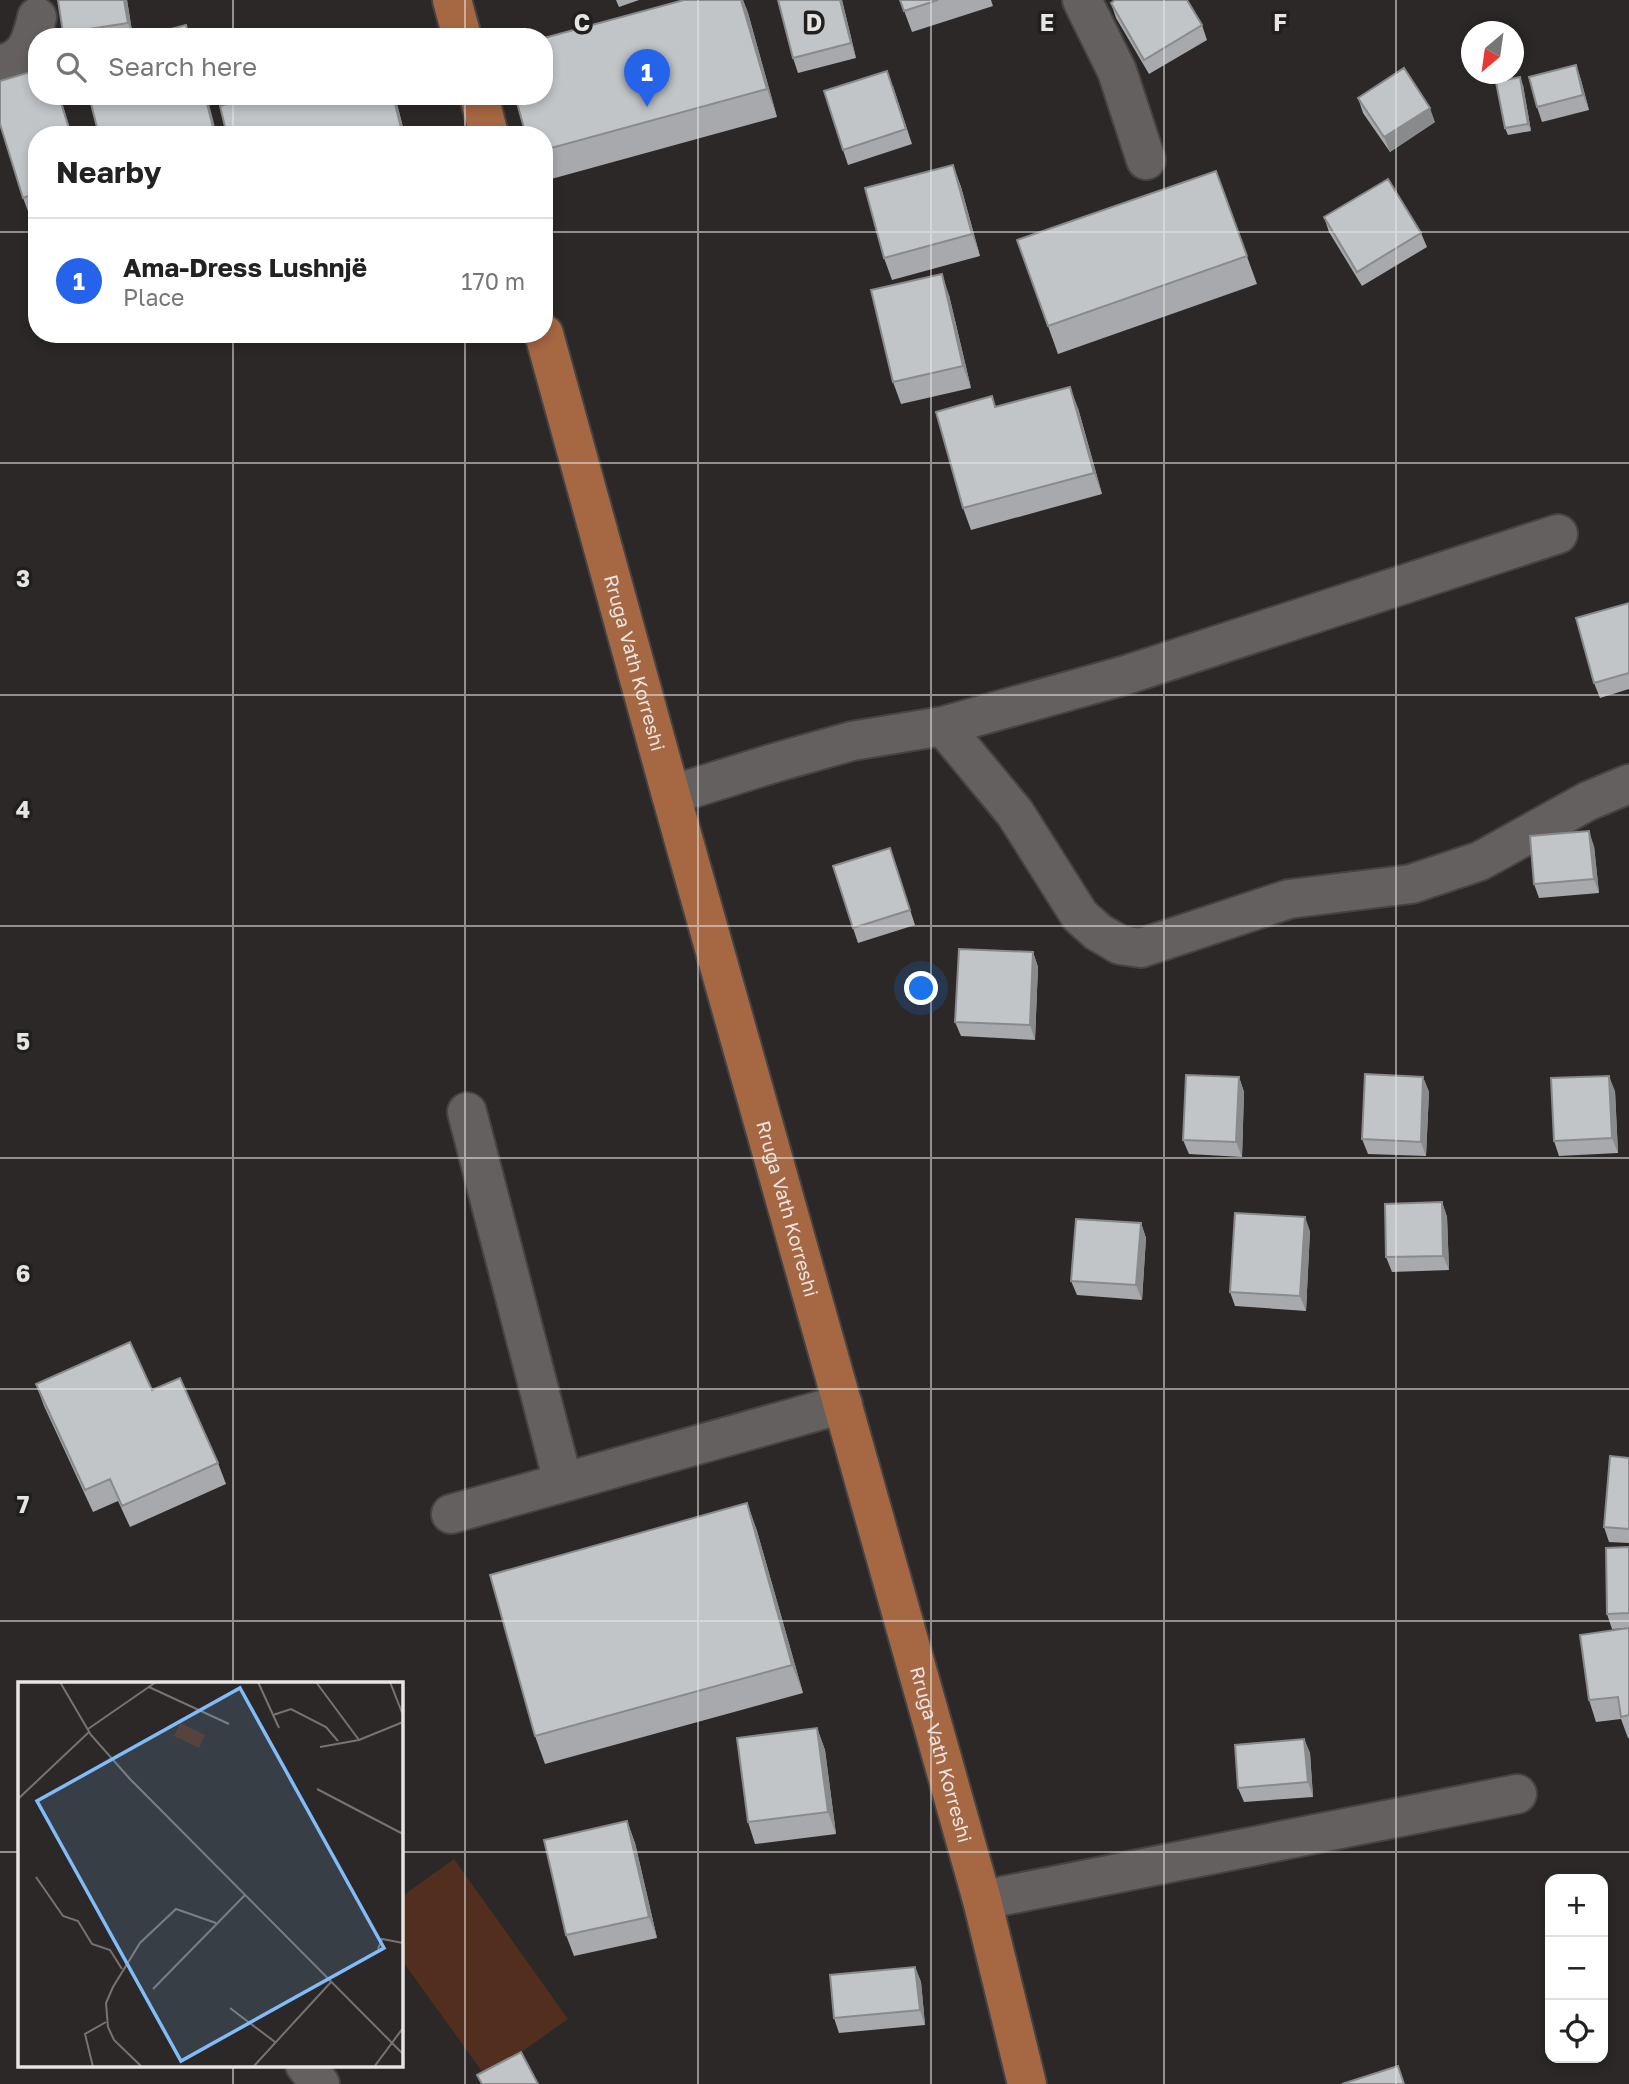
<!DOCTYPE html>
<meta charset="utf-8">
<style>
body{margin:0;font-family:"Golos Text",sans-serif;background:#f2f2f2;color:#222}
.controls{position:absolute;right:21px;bottom:21px;display:grid;overflow:hidden;border-radius:14px;box-shadow:0 4px 10px #0003}
.controls button{width:63px;height:63px;display:grid;place-items:center;padding:0;border:0;border-bottom:2px solid #e0e0e0;background:#fff;color:#222;font:35px sans-serif}
.compass{position:absolute;left:1461px;top:21px;width:63px;height:63px;border-radius:50%;background:#fff;box-shadow:0 4px 10px #0003;rotate:209deg}
.you{position:absolute;left:922px;top:989px;width:24px;height:24px;margin:-18px;border:5px solid #fff;border-radius:50%;background:#1a73e8;box-shadow:0 0 0 10px #1a73e833}
.badge{display:grid;place-items:center;width:46px;height:46px;border-radius:50%;background:#2563eb;color:#fff;font-size:23px;font-weight:700}
.pin{position:absolute;translate:-50% -58px;filter:drop-shadow(0 2px 4px #0008)}
.pin::after{content:'';position:absolute;top:37px;width:24px;height:21px;background:inherit;clip-path:polygon(0 0,100% 0,50% 100%)}
.list{margin:0;padding:0;list-style:none}
h2{display:flex;justify-content:space-between;align-items:center;height:91px;margin:0;padding:0 28px;font-size:30px}
h2 small{font-size:23px;font-weight:400;color:#767676}
.list li{display:grid;grid-template-columns:46px 1fr auto;gap:21px;align-items:center;box-sizing:border-box;height:126px;padding:0 28px;border-top:2px solid #e0e0e0}
.list b{display:block;font-size:26px;white-space:nowrap}
.list p{margin:0;font-size:23px;white-space:nowrap;color:#767676}
.list em{font-size:23px;font-style:normal;color:#767676}
.icon{flex:none;width:38px;height:38px;fill:none;stroke:currentColor;stroke-width:2;stroke-linecap:round;stroke-linejoin:round}
.map{position:relative;flex:none;width:1629px;height:2084px;overflow:hidden}
.search{position:absolute;background:#fff;box-shadow:0 4px 10px #0003;left:28px;top:28px;width:525px;height:77px;display:flex;align-items:center;gap:18px;box-sizing:border-box;padding:0 24px;border-radius:28px;color:#767676;font-size:26px}
.panel{position:absolute;background:#fff;box-shadow:0 4px 10px #0003;left:28px;top:126px;width:525px;height:217px;border-radius:28px}
.map>svg:first-child{display:block}
.green{fill:#512e1d}
.lines{fill:none;stroke-linecap:round;stroke-linejoin:round}
.minor-casing{stroke:#464443;stroke-width:42}
.major-casing{stroke:#464443;stroke-width:42}
.minor{stroke:#63605f;stroke-width:38}
.major{stroke:#a66743;stroke-width:38}
.wall{fill:#a7a9ac}
.shaded-wall{fill:#888a8c}
.building{fill:#c2c5c8;stroke:#888a8c;stroke-width:2}
.grid{fill:none;stroke:#e7e5e4;stroke-width:2;stroke-opacity:0.55}
.labels{text-anchor:middle;stroke-width:7;stroke-linejoin:round;paint-order:stroke}
.street-label{font-size:19px;fill:#e7e5e4;stroke:#211f1d}
.inset-road{fill:none;stroke:#767473;stroke-width:2}
.view{fill:#81bcfa;fill-opacity:0.15;stroke:#81bcfa;stroke-width:3.5}
.inset-edge{fill:none;stroke:#e7e5e4;stroke-width:3.5}
.grid-label{font-size:23px;text-anchor:middle;font-weight:bold;fill:#e7e5e4;stroke:#211f1d;stroke-width:7;stroke-linejoin:round;paint-order:stroke}
</style>
<div class="map">
<svg width="1629" height="2084" viewBox="0 0 1629 2084">
<rect width="100%" height="100%" fill="#2b2827"/>
<path class="green" d="M454 1859 568 2019 486 2077 401 1959V1897Z"/>
<g class="lines">
<g class="minor-casing">
<path id="minor" d="M1082 0 1117 71 1146 160
M0 64C26 61 32 39 37 17
M943 726 1015 813 1080 916 1098 932 1120 945 1141 948 1289 899 1411 884 1480 861 1588 801 1629 784
M671 795 774 763 852 741 943 726 1126 675 1558 534
M467 1112 563 1482
M451 1514 843 1404
M982 1900 1517 1794
M305 2065 320 2084"/>
</g>
<g class="major-casing">
<g id="major">
<path d="M452 0 462 37"/>
<path d="M479 96 489 135"/>
<path id="s1" d="M544 334 671 795 982 1900 1027 2084"/>
</g>
</g>
<use href="#minor" class="minor"/>
<use href="#major" class="major"/>
</g>
<path class="wall" d="M127 0 133 37H64L63 33Z
M616 0H639L619 7Z
M684 0H743L748 13 777 117 544 181V135Z
M842 0 856 58 798 73 793 58Z
M900 0H991L993 6 912 32Z
M1111 3 1202 25 1207 40 1149 74 1116 18Z
M1576 65 1581 80 1589 110 1542 122 1537 107Z
M1523 85 1531 131 1508 135 1505 128Z
M893 86 912 144 848 165 843 150Z
M256 96H395L405 135H227Z
M1358 98 1435 122 1390 152 1363 113Z
M37 135V218L31 219 23 198Z
M953 165 961 187 980 256 892 280 884 258Z
M1216 171 1257 284 1058 354 1017 240Z
M1324 217 1421 233 1427 247 1362 286 1329 232Z
M949 295 971 388 901 404 893 382Z
M1078 408 1102 494 971 530 963 508Z
M1629 603V689L1600 698 1594 683Z
M1594 846 1599 893 1539 898 1534 884Z
M890 848 915 925 858 943 853 928Z
M1033 952 1038 967 1035 1040 961 1036 955 1022Z
M1239 1077 1244 1092 1242 1157 1189 1154 1183 1140Z
M1423 1077 1429 1092 1426 1156 1368 1154 1362 1139Z
M1615 1091 1618 1153 1559 1156 1554 1141Z
M1442 1202 1447 1217 1449 1270 1392 1272 1386 1257Z
M1141 1223 1146 1238 1142 1300 1077 1295 1071 1281Z
M1310 1231 1306 1311 1235 1306 1230 1292Z
M36 1384 152 1390 218 1463 226 1484 130 1527 118 1501 93 1512 44 1406Z
M1629 1458V1543L1609 1542 1604 1527Z
M747 1503 757 1531 803 1693 545 1764 535 1736Z
M1629 1547V1738H1628L1621 1719 1596 1722 1589 1700 1627 1628 1612 1629 1607 1614Z
M817 1728 825 1750 836 1834 755 1844 748 1822Z
M1304 1739 1310 1753 1313 1797 1244 1802 1238 1788Z
M627 1821 635 1843 657 1938 574 1956 566 1935Z
M915 1967 921 1982 925 2025 839 2033 834 2018Z"/>
<path class="shaded-wall" d="M124 0H127L133 37 128 23Z
M741 0H743L748 13 777 117 767 89Z
M840 0H842L856 58 851 43Z
M1576 65 1581 80 1589 110 1583 95Z
M1520 77 1523 85 1531 131 1528 124Z
M59 96H60L72 135H71Z
M205 96H207L217 135H215Z
M393 96H395L405 135H404L401 128Z
M1430 108 1435 122 1390 152 1384 137Z
M953 165 961 187 980 256 972 234Z
M942 274 949 295 971 388 963 366Z
M1070 387 1078 408 1102 494 1094 473Z
M1589 831 1594 846 1599 893 1594 879Z
M1033 952 1038 967 1035 1040 1030 1025Z
M1609 1076 1615 1091 1618 1153 1612 1138Z
M1239 1077 1244 1092 1242 1157 1236 1142Z
M1423 1077 1429 1092 1426 1156 1421 1142Z
M1442 1202 1447 1217 1449 1270 1443 1256Z
M1305 1217 1310 1231 1306 1311 1300 1296Z
M1141 1223 1146 1238 1142 1300 1136 1285Z
M747 1503 757 1531 803 1693 792 1665Z
M817 1728 825 1750 836 1834 828 1812Z
M1304 1739 1310 1753 1313 1797 1308 1782Z
M627 1821 635 1843 657 1938 649 1917Z
M915 1967 921 1982 925 2025 920 2010Z"/>
<path class="building" d="M58 0H124L128 23 63 33Z
M684 0H741L767 89 544 150V135H526L515 96H544V38Z
M778 0H840L851 43 793 58Z
M900 0H938L904 11Z
M1115 0H1187L1202 25 1144 60 1111 3Z
M186 25 189 37H141Z
M1576 65 1583 95 1537 107 1529 77Z
M1404 68 1430 108 1384 137 1358 98Z
M37 70V96H59L71 135H37V193L23 198 0 124V81Z
M887 71 906 129 843 150 824 91Z
M1520 77 1528 124 1505 128 1496 82Z
M89 96H205L215 135H99Z
M256 96H393L401 128 374 135H227L220 106Z
M953 165 972 234 884 258 865 188Z
M1216 171 1247 256 1048 326 1017 240Z
M1388 179 1421 233 1357 272 1324 217Z
M942 274 963 366 893 382 871 290Z
M1070 387 1094 473 963 508 936 412 992 396 995 407Z
M1629 603V673L1594 683 1576 618Z
M1589 831 1594 879 1534 884 1530 836Z
M890 848 910 910 853 928 833 866Z
M959 949 1033 952 1030 1025 955 1022Z
M1365 1074 1423 1077 1421 1142 1362 1139Z
M1186 1075 1239 1077 1236 1142 1183 1140Z
M1609 1076 1612 1138 1554 1141 1551 1078Z
M1442 1202 1443 1256 1386 1257 1385 1204Z
M1235 1213 1305 1217 1300 1296 1230 1292Z
M1076 1219 1141 1223 1136 1285 1071 1281Z
M130 1342 152 1390 180 1378 218 1463 122 1506 110 1479 85 1490 36 1384Z
M1610 1456 1629 1458V1529L1604 1527Z
M747 1503 792 1665 535 1736 490 1575Z
M1629 1547V1613L1607 1614 1606 1548Z
M1629 1628V1715L1621 1717 1618 1697 1589 1700 1580 1635Z
M817 1728 828 1812 748 1822 737 1738Z
M1304 1739 1308 1782 1238 1788 1235 1745Z
M627 1821 649 1917 566 1935 544 1840Z
M915 1967 920 2010 834 2018 830 1975Z
M521 2052 538 2084H482L477 2075Z
M1398 2066 1404 2084H1342Z"/>
<path class="grid" d="M233 0V37M465 0V37M698 0V2084M931 0V2084M1164 0V2084M1396 0V2084M233 96V135M465 96V135M0 232H37M544 232H1629M233 334V1683M465 334V2084M0 463H1629M0 695H1629M0 926H1629M0 1158H1629M0 1389H1629M0 1621H1629M0 1852H19M401 1852H1629M233 2065V2084"/>
<g class="labels">
<g class="street-label">
<text dy="7" stroke="none"><textPath href="#s1" startOffset="341">Rruga Vath Korreshi</textPath></text>
<text dy="7" stroke="none"><textPath href="#s1" startOffset="908">Rruga Vath Korreshi</textPath></text>
<text dy="7" stroke="none"><textPath href="#s1" startOffset="1475">Rruga Vath Korreshi</textPath></text>
</g>
</g>
<g transform="translate(18 1682)">
<rect width="385" height="385" fill="#2b2827"/>
<path d="M162 41 187 53 181 66 156 54Z" fill="#512e1d"/>
<path class="inset-road" d="M42 0 73 53 112 97 385 372M240 0 261 46M298 0 341 58M372 0 385 33M131 5 211 42M255 33 273 27 308 45 320 59M70 47 138 0M302 65 341 58 385 40M299 107 385 152M0 117 71 50M18 195 45 234 60 239 74 262 92 268 104 287M360 267 364 257 385 261M135 307 227 213M212 326 257 360M75 385 67 352 88 340M124 385 96 358 90 345 88 321 95 305 122 261 158 227 198 241M235 385 313 300M356 385 385 346"/>
<path class="view" d="M222 6 366 266 163 379 19 119Z"/>
<rect width="385" height="385" class="inset-edge"/>
</g>
<g class="grid-label">
<text x="582" y="31">C</text>
<text x="814" y="31">D</text>
<text x="1047" y="31">E</text>
<text x="1280" y="31">F</text>
<text x="23" y="587">3</text>
<text x="23" y="818">4</text>
<text x="23" y="1050">5</text>
<text x="23" y="1282">6</text>
<text x="23" y="1513">7</text>
</g>
</svg>
<div class="controls">
<button>+</button>
<button>−</button>
<button><svg class="icon" aria-label="locate" viewBox="0 0 24 24"><circle cx="12" cy="12" r="6"/><path d="M12 2v4M12 18v4M2 12h4M18 12h4"/></svg></button>
</div>
<svg class="compass" viewBox="-18 -18 36 36"><path d="M0-13l5 13h-10z" fill="#e53935"/><path d="M0 13l5-13h-10z" fill="#767676"/></svg>
<div class="you"></div>
<div class="pin badge" style="left:647px;top:107px">1</div>
<div class="search"><svg class="icon" aria-label="search" viewBox="0 0 24 24"><circle cx="10" cy="10" r="6"/><path d="M15 15l6 6"/></svg>Search here</div>
<section class="panel">
<h2>Nearby<small></small></h2>
<ul class="list">
<li><span class="badge">1</span><div><b>Ama-Dress Lushnjë</b><p>Place</p></div><em>170 m</em></li>
</ul>
</section>
</div>
